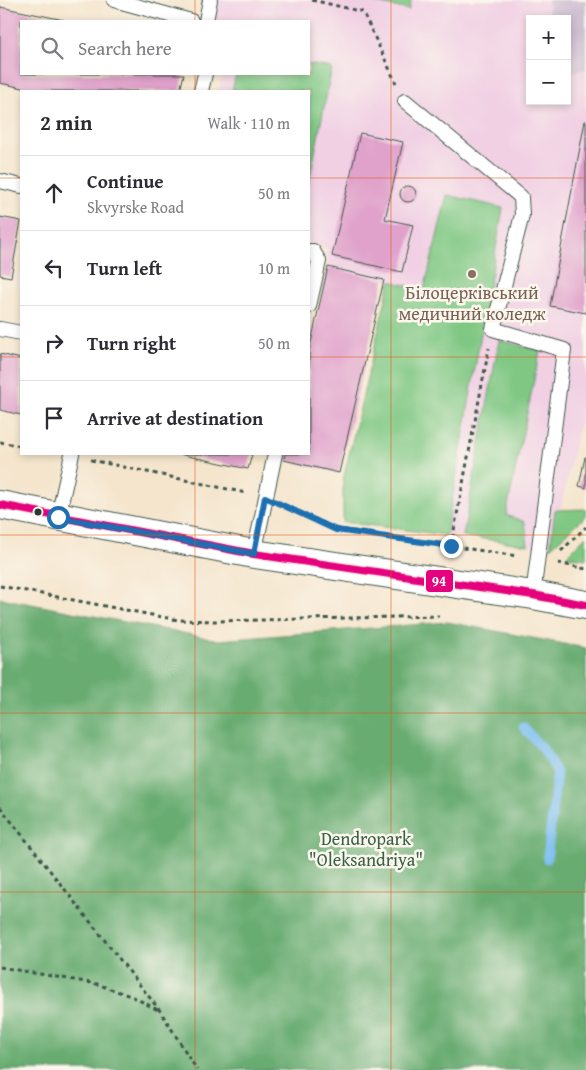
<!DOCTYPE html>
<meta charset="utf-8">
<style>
body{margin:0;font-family:"Gentium Book Plus",serif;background:#f2f2f3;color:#2b2b33}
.controls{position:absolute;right:15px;top:15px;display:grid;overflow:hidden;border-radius:0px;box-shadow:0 2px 8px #0003}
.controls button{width:45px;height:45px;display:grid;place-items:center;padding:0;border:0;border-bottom:1px solid #e1e1e2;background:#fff;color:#2b2b33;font:25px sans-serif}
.stop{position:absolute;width:15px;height:15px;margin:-11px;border:4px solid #1f6fb2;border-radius:50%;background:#fff}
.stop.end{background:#1f6fb2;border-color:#fff;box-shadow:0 1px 5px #0008}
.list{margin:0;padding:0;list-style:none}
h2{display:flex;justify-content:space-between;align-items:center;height:65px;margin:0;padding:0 20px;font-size:21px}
h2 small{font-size:16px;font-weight:400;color:#7c7c81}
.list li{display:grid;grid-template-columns:32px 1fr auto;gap:15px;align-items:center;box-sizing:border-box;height:75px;padding:0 20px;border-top:1px solid #e1e1e2}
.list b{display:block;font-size:19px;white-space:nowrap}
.list p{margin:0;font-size:16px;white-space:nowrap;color:#7c7c81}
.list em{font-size:16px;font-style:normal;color:#7c7c81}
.icon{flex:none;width:28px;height:28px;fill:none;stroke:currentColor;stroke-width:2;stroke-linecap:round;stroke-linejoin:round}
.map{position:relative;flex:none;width:586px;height:1070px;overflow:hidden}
.search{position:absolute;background:#fff;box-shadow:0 2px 8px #0003;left:20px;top:20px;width:290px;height:55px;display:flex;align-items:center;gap:12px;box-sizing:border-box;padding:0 18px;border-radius:0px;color:#7c7c81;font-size:19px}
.panel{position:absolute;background:#fff;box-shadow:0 2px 8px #0003;left:20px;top:90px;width:290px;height:365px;border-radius:0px}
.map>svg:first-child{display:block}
.built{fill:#f1d0e4}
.industrial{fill:#cebed1}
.green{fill:#7fc783;stroke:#4f825c}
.forest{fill:#67ac71;stroke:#437452}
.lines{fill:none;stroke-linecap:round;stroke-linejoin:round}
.stream{stroke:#7bbef1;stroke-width:9}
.building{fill:#e0a1cb}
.lane-casing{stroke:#3f564b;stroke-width:16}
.primary-casing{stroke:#3f564b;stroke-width:30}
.path{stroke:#3f564b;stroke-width:3;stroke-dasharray:4 4;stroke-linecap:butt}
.lane{stroke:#fff;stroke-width:14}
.primary{stroke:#fff;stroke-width:28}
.bus-1-casing{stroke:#fbf7ec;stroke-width:11}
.bus-1{stroke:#e5007d;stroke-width:8}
.route{stroke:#1f6fb2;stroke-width:6}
.grid{fill:none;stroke:#de580e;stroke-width:1;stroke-opacity:0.55}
.education-dot{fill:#8d6e63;stroke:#fbf7ec;stroke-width:2}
.bus-dot{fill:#1f3d34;stroke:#fbf7ec;stroke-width:2}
.labels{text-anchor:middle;stroke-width:5;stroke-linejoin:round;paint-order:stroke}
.education-label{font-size:18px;fill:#785e54;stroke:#fbf7ec}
.park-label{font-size:18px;fill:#376048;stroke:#fbf7ec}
.line-badge{stroke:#fbf7ec;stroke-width:2}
.badge-label{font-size:14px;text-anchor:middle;font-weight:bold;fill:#fff}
</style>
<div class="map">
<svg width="586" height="1070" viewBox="0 0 586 1070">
<rect width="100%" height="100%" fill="#fbf7ec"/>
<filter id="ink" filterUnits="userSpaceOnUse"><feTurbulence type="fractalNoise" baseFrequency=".02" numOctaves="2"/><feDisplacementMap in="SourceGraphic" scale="10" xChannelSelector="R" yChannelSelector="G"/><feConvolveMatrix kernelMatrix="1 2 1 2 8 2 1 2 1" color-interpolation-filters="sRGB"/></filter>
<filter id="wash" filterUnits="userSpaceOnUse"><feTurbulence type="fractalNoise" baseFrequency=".0096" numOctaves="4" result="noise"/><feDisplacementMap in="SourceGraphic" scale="20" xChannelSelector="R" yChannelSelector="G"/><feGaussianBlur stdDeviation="1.12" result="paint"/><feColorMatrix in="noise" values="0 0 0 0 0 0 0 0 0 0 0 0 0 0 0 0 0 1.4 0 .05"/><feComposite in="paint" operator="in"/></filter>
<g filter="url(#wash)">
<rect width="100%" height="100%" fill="#f5e5cd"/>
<path class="built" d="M218 0H548L549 19H530V101H567V74L586 69V393L561 507 555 510 550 548 343 522V480L390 281 328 267 327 248 309 242V91H219L222 74H309V21H216L215 15Z"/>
<path class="industrial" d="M548 0H586V69L567 74V19H549Z"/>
<path class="green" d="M362 0H411L409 10Z
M309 64 332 68 309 182V91H232L236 74H309Z
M447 195 503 208 446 535 343 522V480L390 281 424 290Z
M499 340 540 351 506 515 525 522 528 545 463 536Z
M586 509V516L550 548 555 510Z
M586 536V559L566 556Z"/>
<path class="forest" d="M0 598 219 640 447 622 586 648V1070H0Z"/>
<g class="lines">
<path class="stream" d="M523 727 543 749 557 772 547 859"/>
</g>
<g id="blocks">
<path class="building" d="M0 7 64 20 21 21V74H184L180 91H37L0 83Z
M585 121H586V313L550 306Z
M360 133 403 142 385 219 413 225 402 272 332 256Z
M400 194a8 8 0 1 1 16 0a8 8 0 1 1-16 0Z
M0 217 21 221 11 277 0 275Z
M328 267 384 280 339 473 284 460 285 454H309V351Z
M0 354 21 359V415L0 410Z
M179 454H252L248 469Z
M585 457H586V488L579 486Z"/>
</g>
</g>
<g filter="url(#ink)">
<use href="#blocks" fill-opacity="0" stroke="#3f564b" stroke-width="1"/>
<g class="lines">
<g class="lane-casing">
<path id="lane" d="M114 0 191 21
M206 21 210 0
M201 91 205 74
M405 101 521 197 522 215 493 329 564 350 533 595
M0 181 21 186
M309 251H313L319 261 309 306
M0 329 21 333
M58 517 72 454
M254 554 275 454"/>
</g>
<g class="primary-casing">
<path id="primary" d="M0 505 254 554 533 595 586 605"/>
</g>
<path class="path" d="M312 0 363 12 396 83
M0 442 21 446
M91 460 246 493
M285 506 336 529 517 556
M451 546 489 348
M561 551 586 527
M558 563 586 569
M0 586 178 620 216 621 439 616
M0 807 161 1012 197 1070
M0 967 97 984 133 997 158 1010"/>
<use href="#lane" class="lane"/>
<use href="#primary" class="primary"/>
<g class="bus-1-casing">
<path id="bus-1" d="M0 505 254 554 533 595 586 605"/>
</g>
<use href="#bus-1" class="bus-1"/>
</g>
</g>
<g class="lines" filter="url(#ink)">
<path class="route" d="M58 517 254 554 265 497 336 530 451 546"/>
</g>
<path class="grid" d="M195 0V21M391 0V1070M195 74V91M0 178H21M309 178H586M0 357H21M309 357H586M195 454V1070M0 535H586M0 713H586M0 892H586"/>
<circle class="education-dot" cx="472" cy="274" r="5"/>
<circle class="bus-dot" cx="38" cy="512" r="4.5"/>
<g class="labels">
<g class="education-label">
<text x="472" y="299">Білоцерківський<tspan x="472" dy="21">медичний коледж</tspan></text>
</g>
<g class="park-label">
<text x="366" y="845">Dendropark<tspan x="366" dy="21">"Oleksandriya"</tspan></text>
</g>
</g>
<rect class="line-badge" x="425" y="569" width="29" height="24" rx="5" fill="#e5007d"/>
<g class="badge-label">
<text x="439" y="586">94</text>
</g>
</svg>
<div class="controls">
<button>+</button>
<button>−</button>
</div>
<div class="stop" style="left:58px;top:517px"></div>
<div class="stop end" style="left:451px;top:546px"></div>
<div class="search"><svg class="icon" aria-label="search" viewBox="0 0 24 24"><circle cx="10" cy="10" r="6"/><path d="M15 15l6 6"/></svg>Search here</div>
<section class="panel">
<h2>2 min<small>Walk · 110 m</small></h2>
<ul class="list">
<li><svg class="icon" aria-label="ahead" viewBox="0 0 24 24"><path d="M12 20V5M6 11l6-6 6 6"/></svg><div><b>Continue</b><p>Skvyrske Road</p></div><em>50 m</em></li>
<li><svg class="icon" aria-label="left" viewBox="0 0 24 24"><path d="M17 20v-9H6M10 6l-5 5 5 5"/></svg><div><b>Turn left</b></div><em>10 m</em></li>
<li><svg class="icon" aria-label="right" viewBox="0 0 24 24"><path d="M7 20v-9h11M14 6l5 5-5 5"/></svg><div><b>Turn right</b></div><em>50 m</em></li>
<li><svg class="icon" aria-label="arrive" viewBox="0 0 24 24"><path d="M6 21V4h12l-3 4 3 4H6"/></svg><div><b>Arrive at destination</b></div></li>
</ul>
</section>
</div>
